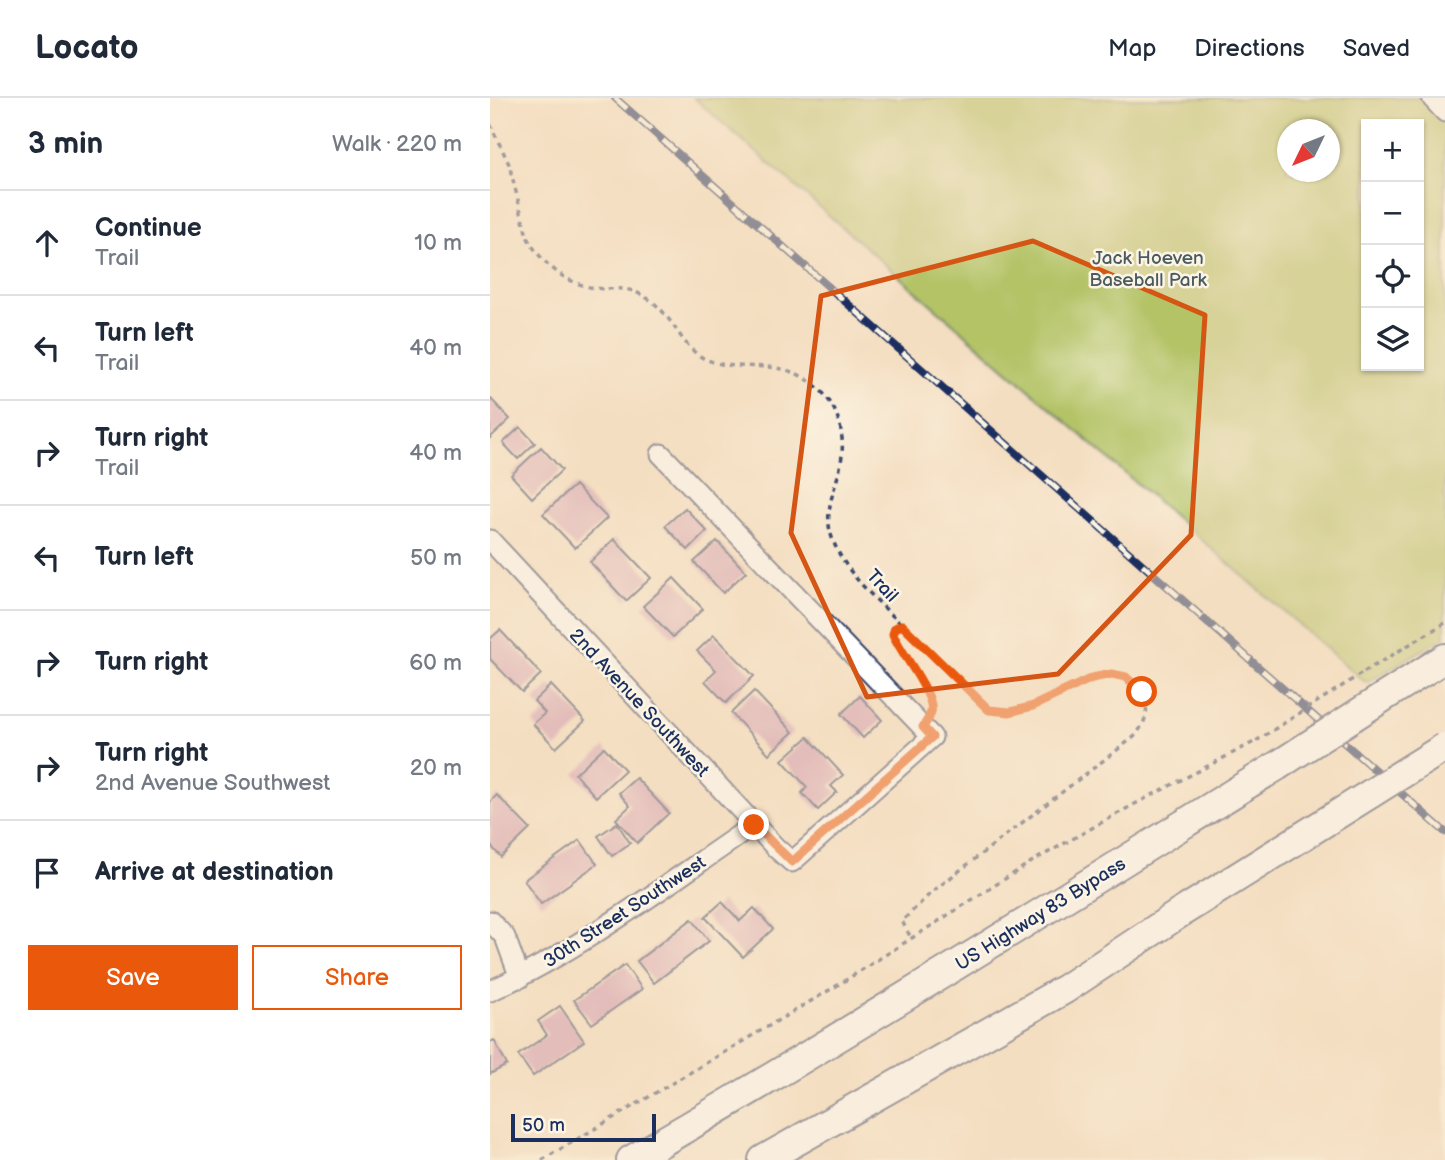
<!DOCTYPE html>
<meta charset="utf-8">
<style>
body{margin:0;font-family:"Balsamiq Sans",sans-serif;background:#f2f2f3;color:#1f2937}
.controls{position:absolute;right:21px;top:21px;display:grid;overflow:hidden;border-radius:0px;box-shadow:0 2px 5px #0004}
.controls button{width:63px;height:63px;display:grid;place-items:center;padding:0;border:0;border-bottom:2px solid #e0e1e3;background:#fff;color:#1f2937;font:35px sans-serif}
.compass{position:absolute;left:787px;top:21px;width:63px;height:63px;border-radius:50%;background:#fff;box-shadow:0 2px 5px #0004;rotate:227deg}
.scale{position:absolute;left:21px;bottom:18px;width:145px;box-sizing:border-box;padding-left:7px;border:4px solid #1b2f5e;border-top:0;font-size:19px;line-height:24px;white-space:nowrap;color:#1b2f5e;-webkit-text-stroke:5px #fcf5e5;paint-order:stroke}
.stop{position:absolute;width:21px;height:21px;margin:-16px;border:5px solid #ea580c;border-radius:50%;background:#fff}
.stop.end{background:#ea580c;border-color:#fff;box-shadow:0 2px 7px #0008}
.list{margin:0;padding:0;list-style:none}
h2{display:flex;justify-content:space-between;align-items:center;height:91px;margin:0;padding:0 28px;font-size:30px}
h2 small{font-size:23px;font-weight:400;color:#747a83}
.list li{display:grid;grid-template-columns:46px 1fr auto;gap:21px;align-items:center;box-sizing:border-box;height:105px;padding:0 28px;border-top:2px solid #e0e1e3}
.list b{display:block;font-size:26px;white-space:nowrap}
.list p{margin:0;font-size:23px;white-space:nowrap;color:#747a83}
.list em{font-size:23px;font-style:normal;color:#747a83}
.actions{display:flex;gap:14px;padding:21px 28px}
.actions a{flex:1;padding:16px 0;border:2px solid #ea580c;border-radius:0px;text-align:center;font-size:24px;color:#ea580c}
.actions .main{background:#ea580c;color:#fff}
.icon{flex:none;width:38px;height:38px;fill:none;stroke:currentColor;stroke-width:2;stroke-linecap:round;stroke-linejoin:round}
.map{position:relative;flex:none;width:955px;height:1062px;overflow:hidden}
header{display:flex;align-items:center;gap:42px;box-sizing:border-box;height:98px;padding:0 35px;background:#fff;border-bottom:2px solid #e0e1e3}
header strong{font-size:33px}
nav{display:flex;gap:38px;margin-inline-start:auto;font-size:24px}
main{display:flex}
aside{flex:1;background:#fff}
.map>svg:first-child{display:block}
.green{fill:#b3c366;stroke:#677962;stroke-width:2;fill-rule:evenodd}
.building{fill:#cf94b2}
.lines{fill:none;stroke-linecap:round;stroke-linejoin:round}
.minor-casing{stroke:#3c496d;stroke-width:23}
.highway-casing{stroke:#3c496d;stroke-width:32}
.path{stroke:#3c496d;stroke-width:3.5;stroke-dasharray:5 5;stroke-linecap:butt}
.minor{stroke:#fff;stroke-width:19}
.highway{stroke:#fff;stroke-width:28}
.rail-casing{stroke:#1b2f5e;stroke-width:8}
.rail{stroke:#fcf5e5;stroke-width:5;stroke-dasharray:16;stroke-linecap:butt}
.highway-bridge-casing{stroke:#3c496d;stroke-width:32;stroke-linecap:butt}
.path-bridge{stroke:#3c496d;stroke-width:3.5;stroke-dasharray:5 5;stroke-linecap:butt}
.highway-bridge{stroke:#fff;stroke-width:28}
.route{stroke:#ea580c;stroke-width:9}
.marked{fill:none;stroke:#d45514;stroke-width:5;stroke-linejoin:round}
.labels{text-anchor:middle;stroke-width:5;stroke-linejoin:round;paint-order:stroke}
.park-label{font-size:19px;fill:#495b60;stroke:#fcf5e5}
.street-label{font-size:19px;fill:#1b2f5e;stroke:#fcf5e5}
</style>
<header>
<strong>Locato</strong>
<nav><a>Map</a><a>Directions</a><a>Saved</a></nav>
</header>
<main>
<aside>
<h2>3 min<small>Walk · 220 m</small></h2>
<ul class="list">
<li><svg class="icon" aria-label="ahead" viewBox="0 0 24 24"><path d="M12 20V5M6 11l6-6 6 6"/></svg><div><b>Continue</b><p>Trail</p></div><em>10 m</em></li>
<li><svg class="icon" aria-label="left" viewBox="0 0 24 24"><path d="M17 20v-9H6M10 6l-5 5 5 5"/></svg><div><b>Turn left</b><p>Trail</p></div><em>40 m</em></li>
<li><svg class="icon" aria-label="right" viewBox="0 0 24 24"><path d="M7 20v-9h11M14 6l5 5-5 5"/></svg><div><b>Turn right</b><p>Trail</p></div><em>40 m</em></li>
<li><svg class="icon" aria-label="left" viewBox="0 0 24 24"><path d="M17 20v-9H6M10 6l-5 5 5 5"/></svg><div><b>Turn left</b></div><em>50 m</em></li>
<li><svg class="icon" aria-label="right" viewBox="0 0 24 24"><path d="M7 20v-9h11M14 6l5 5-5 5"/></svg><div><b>Turn right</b></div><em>60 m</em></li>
<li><svg class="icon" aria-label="right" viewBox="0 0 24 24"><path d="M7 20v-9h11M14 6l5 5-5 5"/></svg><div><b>Turn right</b><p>2nd Avenue Southwest</p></div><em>20 m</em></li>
<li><svg class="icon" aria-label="arrive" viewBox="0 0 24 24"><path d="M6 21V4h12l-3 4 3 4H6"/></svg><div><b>Arrive at destination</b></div></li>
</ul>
<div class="actions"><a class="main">Save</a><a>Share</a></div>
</aside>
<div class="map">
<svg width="955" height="1062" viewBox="0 0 955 1062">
<rect width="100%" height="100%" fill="#fcf5e5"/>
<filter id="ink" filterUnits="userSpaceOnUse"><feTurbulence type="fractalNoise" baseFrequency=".0143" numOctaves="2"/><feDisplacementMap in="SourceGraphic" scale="14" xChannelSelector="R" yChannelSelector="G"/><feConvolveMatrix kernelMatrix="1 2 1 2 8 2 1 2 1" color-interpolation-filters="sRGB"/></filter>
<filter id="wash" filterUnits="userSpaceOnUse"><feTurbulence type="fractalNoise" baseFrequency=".00686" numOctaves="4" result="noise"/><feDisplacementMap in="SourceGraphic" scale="28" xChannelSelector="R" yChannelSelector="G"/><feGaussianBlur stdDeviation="1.57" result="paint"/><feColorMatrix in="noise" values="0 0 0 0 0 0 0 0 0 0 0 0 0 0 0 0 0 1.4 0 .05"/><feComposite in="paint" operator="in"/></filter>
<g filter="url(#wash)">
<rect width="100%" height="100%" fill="#f4dec1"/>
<path class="green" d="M204 0H955V539L876 585ZM876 26H929V268H876ZM797 32H839V74H797Z"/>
<g id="blocks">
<path class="building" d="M0 300 20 321 0 340Z
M30 329 45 345 28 361 13 345Z
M51 349 72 372 42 400 21 377Z
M85 387 117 420 85 450 53 416Z
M195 410 217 433 198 452 175 428Z
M124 441 161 480 136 503 100 464Z
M227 443 256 474 233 495 204 464Z
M184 480 213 511 183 539 153 508Z
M10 532 51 576 32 594 0 561V541Z
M224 537 264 578 236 605 215 583 226 572 207 553Z
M61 587 95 623 66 650 43 626 55 615 44 603Z
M264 593 303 634 279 656 241 615Z
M370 598 392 622 373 640 351 616Z
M318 639 353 677 341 688 347 694 328 712 312 695 317 689 292 662Z
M114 649 135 672 106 699 85 676Z
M146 680 179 715 147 745 126 721 140 708 129 695Z
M7 697 40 731 11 759 0 747V704Z
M127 725 140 745 122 758 108 738Z
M90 742 107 766 51 806 34 782Z
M232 804 250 823 264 810 283 831 253 859 215 819Z
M202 821 219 843 164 885 147 863Z
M135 867 152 891 102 926 84 902Z
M70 908 94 943 43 978 28 957 57 937 48 923Z
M4 942 17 967 0 976V944Z"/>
</g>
</g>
<g filter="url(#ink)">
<use href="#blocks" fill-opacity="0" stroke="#3c496d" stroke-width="2"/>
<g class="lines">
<g class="minor-casing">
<path id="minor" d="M942 0 955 14
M0 442 286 750 302 764 442 639 171 356
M0 823 15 839 30 880
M0 893C91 852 181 783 264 727"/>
</g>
<g class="highway-casing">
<path id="highway" d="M892 600 955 560
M141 1062C359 936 573 801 787 668
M273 1062 575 891 690 815 813 738"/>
</g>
<path class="path" d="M0 26 19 66 37 138C49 164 77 187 106 190 130 193 133 186 157 200 184 217 189 248 215 261 251 277 285 257 322 285 353 308 358 347 347 381 342 398 336 415 340 433 350 471 384 499 410 525 437 551 463 578 489 604 541 644 625 530 654 600 660 615 654 627 644 639L443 793 412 823 421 840
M412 527 405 530 403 535C413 562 439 582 442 611
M874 574 955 525
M52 1062 348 887 543 763 643 707 766 643"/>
<use href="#minor" class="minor"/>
<use href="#highway" class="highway"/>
<g class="rail-casing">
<path id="rail" d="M125 0 955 734"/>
</g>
<use href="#rail" class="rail"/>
<g class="highway-bridge-casing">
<path id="highway-bridge" d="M787 668 892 600
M813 738 955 649"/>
</g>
<path class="path-bridge" d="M766 643 874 574"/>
<use href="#highway-bridge" class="highway-bridge"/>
</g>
</g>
<g class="lines" filter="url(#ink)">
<path class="route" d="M264 727 302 764 442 639 433 629C436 624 440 619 441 614 446 598 410 554 403 536L405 530 412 527 499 612 520 614 543 608 602 580 622 576 636 579 652 594"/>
</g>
<path d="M0 0H955V1062H0ZM543 143 715 217 701 437 568 576 377 599 301 435 331 198Z" fill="#f4dec1" fill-opacity=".55" fill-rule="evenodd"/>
<path class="marked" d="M543 143 715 217 701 437 568 576 377 599 301 435 331 198Z"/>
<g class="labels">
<g class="park-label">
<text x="658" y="166">Jack Hoeven<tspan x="658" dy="22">Baseball Park</tspan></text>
</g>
<g class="street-label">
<text transform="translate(393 487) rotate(47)" y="7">Trail</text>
<text transform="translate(150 604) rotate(47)" y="7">2nd Avenue Southwest</text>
<text transform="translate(134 813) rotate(-33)" y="7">30th Street Southwest</text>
<text transform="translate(550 815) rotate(-32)" y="7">US Highway 83 Bypass</text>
</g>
</g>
</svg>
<div class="controls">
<button>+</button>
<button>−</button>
<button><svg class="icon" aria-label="locate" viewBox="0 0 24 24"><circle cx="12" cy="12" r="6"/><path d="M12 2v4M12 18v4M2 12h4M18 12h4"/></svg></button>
<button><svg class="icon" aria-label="layers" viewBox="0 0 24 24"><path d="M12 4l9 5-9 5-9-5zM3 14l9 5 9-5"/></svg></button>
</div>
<svg class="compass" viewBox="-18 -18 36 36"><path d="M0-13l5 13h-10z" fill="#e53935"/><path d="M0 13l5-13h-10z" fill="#747a83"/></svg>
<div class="scale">50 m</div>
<div class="stop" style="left:652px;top:594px"></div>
<div class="stop end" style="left:264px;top:727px"></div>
</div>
</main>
